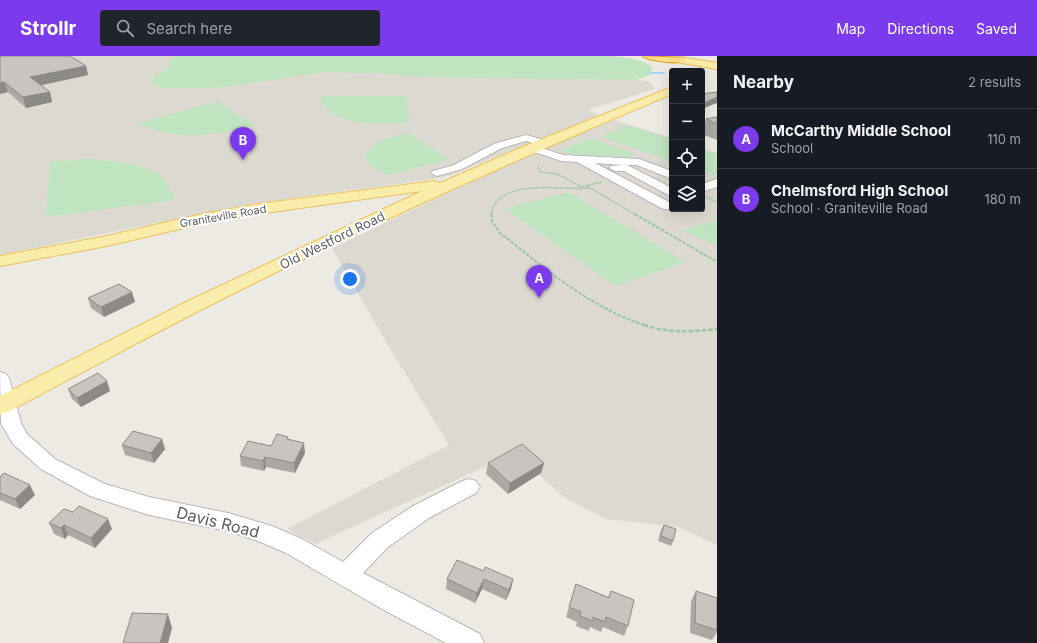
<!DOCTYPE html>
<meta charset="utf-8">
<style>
body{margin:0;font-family:Inter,sans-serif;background:#20242c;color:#f1f3f6}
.controls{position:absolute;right:12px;top:12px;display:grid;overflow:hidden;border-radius:4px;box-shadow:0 4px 16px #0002}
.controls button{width:36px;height:36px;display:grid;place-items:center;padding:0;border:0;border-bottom:1px solid #363941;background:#171b24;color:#f1f3f6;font:20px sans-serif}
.you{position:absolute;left:350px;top:223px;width:14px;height:14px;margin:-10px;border:3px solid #fff;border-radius:50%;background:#1a73e8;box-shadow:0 0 0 6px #1a73e833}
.badge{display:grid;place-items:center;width:26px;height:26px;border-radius:50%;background:#7c3aed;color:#fff;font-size:13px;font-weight:700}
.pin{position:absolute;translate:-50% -33px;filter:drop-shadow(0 1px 2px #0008)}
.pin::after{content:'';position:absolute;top:21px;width:14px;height:12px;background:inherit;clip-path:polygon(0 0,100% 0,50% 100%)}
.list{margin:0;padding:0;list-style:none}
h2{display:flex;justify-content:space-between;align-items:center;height:52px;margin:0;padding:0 16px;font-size:17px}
h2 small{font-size:13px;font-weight:400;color:#9ea1a6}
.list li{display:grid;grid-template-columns:26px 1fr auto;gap:12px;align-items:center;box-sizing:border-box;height:60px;padding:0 16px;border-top:1px solid #363941}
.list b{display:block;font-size:15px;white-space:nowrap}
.list p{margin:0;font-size:13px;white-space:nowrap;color:#9ea1a6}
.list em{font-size:13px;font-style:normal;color:#9ea1a6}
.icon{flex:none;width:22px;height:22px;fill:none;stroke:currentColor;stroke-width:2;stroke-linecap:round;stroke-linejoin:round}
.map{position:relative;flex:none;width:717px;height:587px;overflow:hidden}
header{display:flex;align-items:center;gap:24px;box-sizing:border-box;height:56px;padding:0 20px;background:#7c3aed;color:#fff}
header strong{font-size:19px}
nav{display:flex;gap:22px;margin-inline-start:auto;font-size:14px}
.search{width:280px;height:36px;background:#20242c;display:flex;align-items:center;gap:10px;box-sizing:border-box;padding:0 14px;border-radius:4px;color:#9ea1a6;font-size:15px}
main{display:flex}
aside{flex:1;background:#171b24}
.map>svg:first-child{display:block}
.education{fill:#dcd9d0}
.green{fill:#c0e3c0}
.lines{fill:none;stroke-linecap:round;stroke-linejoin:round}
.stream{stroke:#a5d5fa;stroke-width:2}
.minor-casing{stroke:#b5b8bc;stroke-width:2}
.major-casing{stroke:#e8c15f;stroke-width:2}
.highway-casing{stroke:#e19e0e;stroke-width:2}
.path-far2{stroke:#9ac3a5;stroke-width:1.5;stroke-dasharray:2 1;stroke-linecap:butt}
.path-far1{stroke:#9ac3a5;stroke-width:2;stroke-dasharray:3.5 1.5;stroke-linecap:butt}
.path{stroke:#9ac3a5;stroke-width:2.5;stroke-dasharray:4.5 2;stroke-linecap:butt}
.minor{fill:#fff;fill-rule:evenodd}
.major{fill:#faecaa;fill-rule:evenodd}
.highway{fill:#f6db90;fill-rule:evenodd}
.wall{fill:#aca9a5}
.shaded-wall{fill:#8c8a86}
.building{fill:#c8c5c0;stroke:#8c8a86}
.labels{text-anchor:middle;stroke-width:4;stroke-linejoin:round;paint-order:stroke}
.far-street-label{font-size:11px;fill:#5b5e62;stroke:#fff}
.street-label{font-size:13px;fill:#5b5e62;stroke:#fff}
.near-street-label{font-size:16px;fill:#5b5e62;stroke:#fff}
</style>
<header>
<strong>Strollr</strong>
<div class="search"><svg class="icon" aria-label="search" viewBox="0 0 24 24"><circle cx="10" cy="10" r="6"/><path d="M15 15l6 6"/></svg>Search here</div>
<nav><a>Map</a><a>Directions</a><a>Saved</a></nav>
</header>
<main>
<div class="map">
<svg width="717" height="587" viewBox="0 0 717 587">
<rect width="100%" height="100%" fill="#eceae2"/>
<path class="education" d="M0 0H478L577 20 649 25 655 33 587 54 599 59 451 119 440 122 249 148 0 199Z
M614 64 672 82V153H702V92L717 97V489L679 471 606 463 565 442 515 397 315 488 287 473 449 389 389 291 332 192 525 101Z"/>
<path class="green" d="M177 0H611C625 2 642 2 653 12L650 19 636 24 426 21 371 17 325 16 217 32H162L152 27 156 19 168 12 170 5Z
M320 40H407L409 67C382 67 329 74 320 40Z
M216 46 256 69C217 79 176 86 138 67Z
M628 69 672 83V105L601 81Z
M408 77 449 104 386 119 373 111 365 103C371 84 390 81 408 77Z
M591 82 636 98 629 101 572 98 561 94Z
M702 93 717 98V119L715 120 702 115Z
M86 103C105 104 146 107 161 120 167 127 171 135 175 144L46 161 50 106Z
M568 136 686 206 616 230 505 153Z
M717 164V189L702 184 683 174Z"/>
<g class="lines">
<path class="stream" d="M651 17H664"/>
<g class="minor-casing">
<path id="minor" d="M526 79 548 85 549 87 544 90 526 85 502 92 462 113 437 120 431 117 433 115 454 109 494 88Z
M532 89 563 99 639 103 672 115V123L637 109H627L672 132V141L624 115H615L609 112 611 110 623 109 595 107 669 146 672 145V153H663L577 106 562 105 528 94 527 92Z
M717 123V131L702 136V128Z
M0 316 6 318 9 322 21 367 27 378 55 403 105 428 149 441 228 457 272 470 302 483 343 506 372 477 413 450 462 425 469 423 476 425 480 431 476 437 429 462 388 491 363 517 480 578 484 587H446L382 553 286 497 258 485 228 475 149 459 90 440 41 413 13 388 1 367Z"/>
</g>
<g class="major-casing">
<path id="major" d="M680 1 717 7V13L676 6 675 4 676 2Z
M672 31V38C513 105 355 175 201 254 136 287 72 322 8 356L0 358V340L188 245 422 135 258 158 197 169 107 190 0 210V200L107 180 197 159 258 148 434 125 440 127 527 89Z"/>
</g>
<g class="highway-casing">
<path id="highway" d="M643 0 684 2 685 4C681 9 647 5 643 0Z"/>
</g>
<path class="path-far2" d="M538 111 540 116 558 118 581 131 602 126
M587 130 636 159
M706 141 717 146
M491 159C497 120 564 135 591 132"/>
<path class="path-far1" d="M492 158V165L500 177C546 213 590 252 647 270
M635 158 717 206"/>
<path class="path" d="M644 269C668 277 691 276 717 273"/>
<use href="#minor" class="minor"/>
<use href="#major" class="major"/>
<use href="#highway" class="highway"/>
</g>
<path class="wall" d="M0 0 86 10 88 19 41 29 50 36 52 46 26 52 8 36 0 38Z
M717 61V84L702 78 706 63Z
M88 242 135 246 104 261 91 252Z
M68 333 110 335 81 351 72 343Z
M288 381V383L305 397 295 417 266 411 264 415 241 410 240 400 271 390Z
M122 389 165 393 154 407 125 399Z
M488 407H544L541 417 508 438 486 418Z
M0 421 35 439 20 453 0 444Z
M49 467 112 473 95 492 68 479 65 483 54 478Z
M664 469 673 485 671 490 658 485 661 474Z
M484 515 513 523 511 533 506 544 482 533 475 547 446 533 447 523Z
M576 528 608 541 611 535 628 570 624 580 603 571 601 576 590 571 589 575 576 570 577 566 566 561Z
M696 535 717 542V576L712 584 690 577 691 545Z"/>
<path class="shaded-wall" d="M86 10 88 19 33 31 30 21Z
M4 26 8 36 0 38V27Z
M50 36 52 46 26 52 23 41Z
M717 41V47L702 53V48Z
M132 236 135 246 104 261 101 251Z
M107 325 110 335 81 351 77 342Z
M162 383 165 393 154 407 151 397Z
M304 387 305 397 295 417 294 407Z
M265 401 266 411 264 415 263 405Z
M544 407 541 417 508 438 510 427Z
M30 429 35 439 20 453 15 443Z
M108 463 112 473 95 492 91 482Z
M64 469 68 479 65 483 61 472Z
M484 523 482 533 475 547 477 537Z
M513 523 511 533 506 544 509 534Z
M168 558 172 572 168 587H160Z"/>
<path class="building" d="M0 0H70L86 10 30 21 50 36 23 41 4 26 0 27Z
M717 36V41L702 48V38Z
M717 61V68L706 63Z
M119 228 132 236 101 251 88 242Z
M98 317 107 325 77 342 68 333Z
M133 375 162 383 151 397 122 389Z
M277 378 288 381 287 383 304 387 294 407 265 401 263 405 240 400 248 385 271 390Z
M522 388 544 407 510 427 488 407Z
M4 417 30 429 15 443 0 437V421Z
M79 450 108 463 91 482 64 469 61 472 49 467 64 453 73 456Z
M664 469 676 473 673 485 661 480Z
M457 504 484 515 485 511 513 523 509 534 484 523 477 537 447 523Z
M576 528 609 542 611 535 634 544 628 570 606 561 605 566 593 561V565L580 560 581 556 569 551Z
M696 535 717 542V574L695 567Z
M132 557 168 558 160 587H123Z"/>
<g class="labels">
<g class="far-street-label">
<text transform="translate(223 160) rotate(-10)" y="4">Graniteville Road</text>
</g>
<g class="street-label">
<text transform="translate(332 184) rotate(-26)" y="5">Old Westford Road</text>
</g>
<g class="near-street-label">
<text transform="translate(218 466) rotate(14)" y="6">Davis Road</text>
</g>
</g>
</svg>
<div class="controls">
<button>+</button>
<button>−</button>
<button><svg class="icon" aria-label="locate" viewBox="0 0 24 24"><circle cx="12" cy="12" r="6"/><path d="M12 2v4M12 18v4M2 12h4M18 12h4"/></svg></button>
<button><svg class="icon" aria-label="layers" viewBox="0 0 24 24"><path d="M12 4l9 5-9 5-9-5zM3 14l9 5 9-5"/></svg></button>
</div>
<div class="you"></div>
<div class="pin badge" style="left:539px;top:242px">A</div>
<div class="pin badge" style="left:243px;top:104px">B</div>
</div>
<aside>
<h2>Nearby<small>2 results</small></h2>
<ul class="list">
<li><span class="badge">A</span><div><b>McCarthy Middle School</b><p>School</p></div><em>110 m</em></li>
<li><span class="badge">B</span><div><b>Chelmsford High School</b><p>School · Graniteville Road</p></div><em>180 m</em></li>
</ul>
</aside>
</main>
